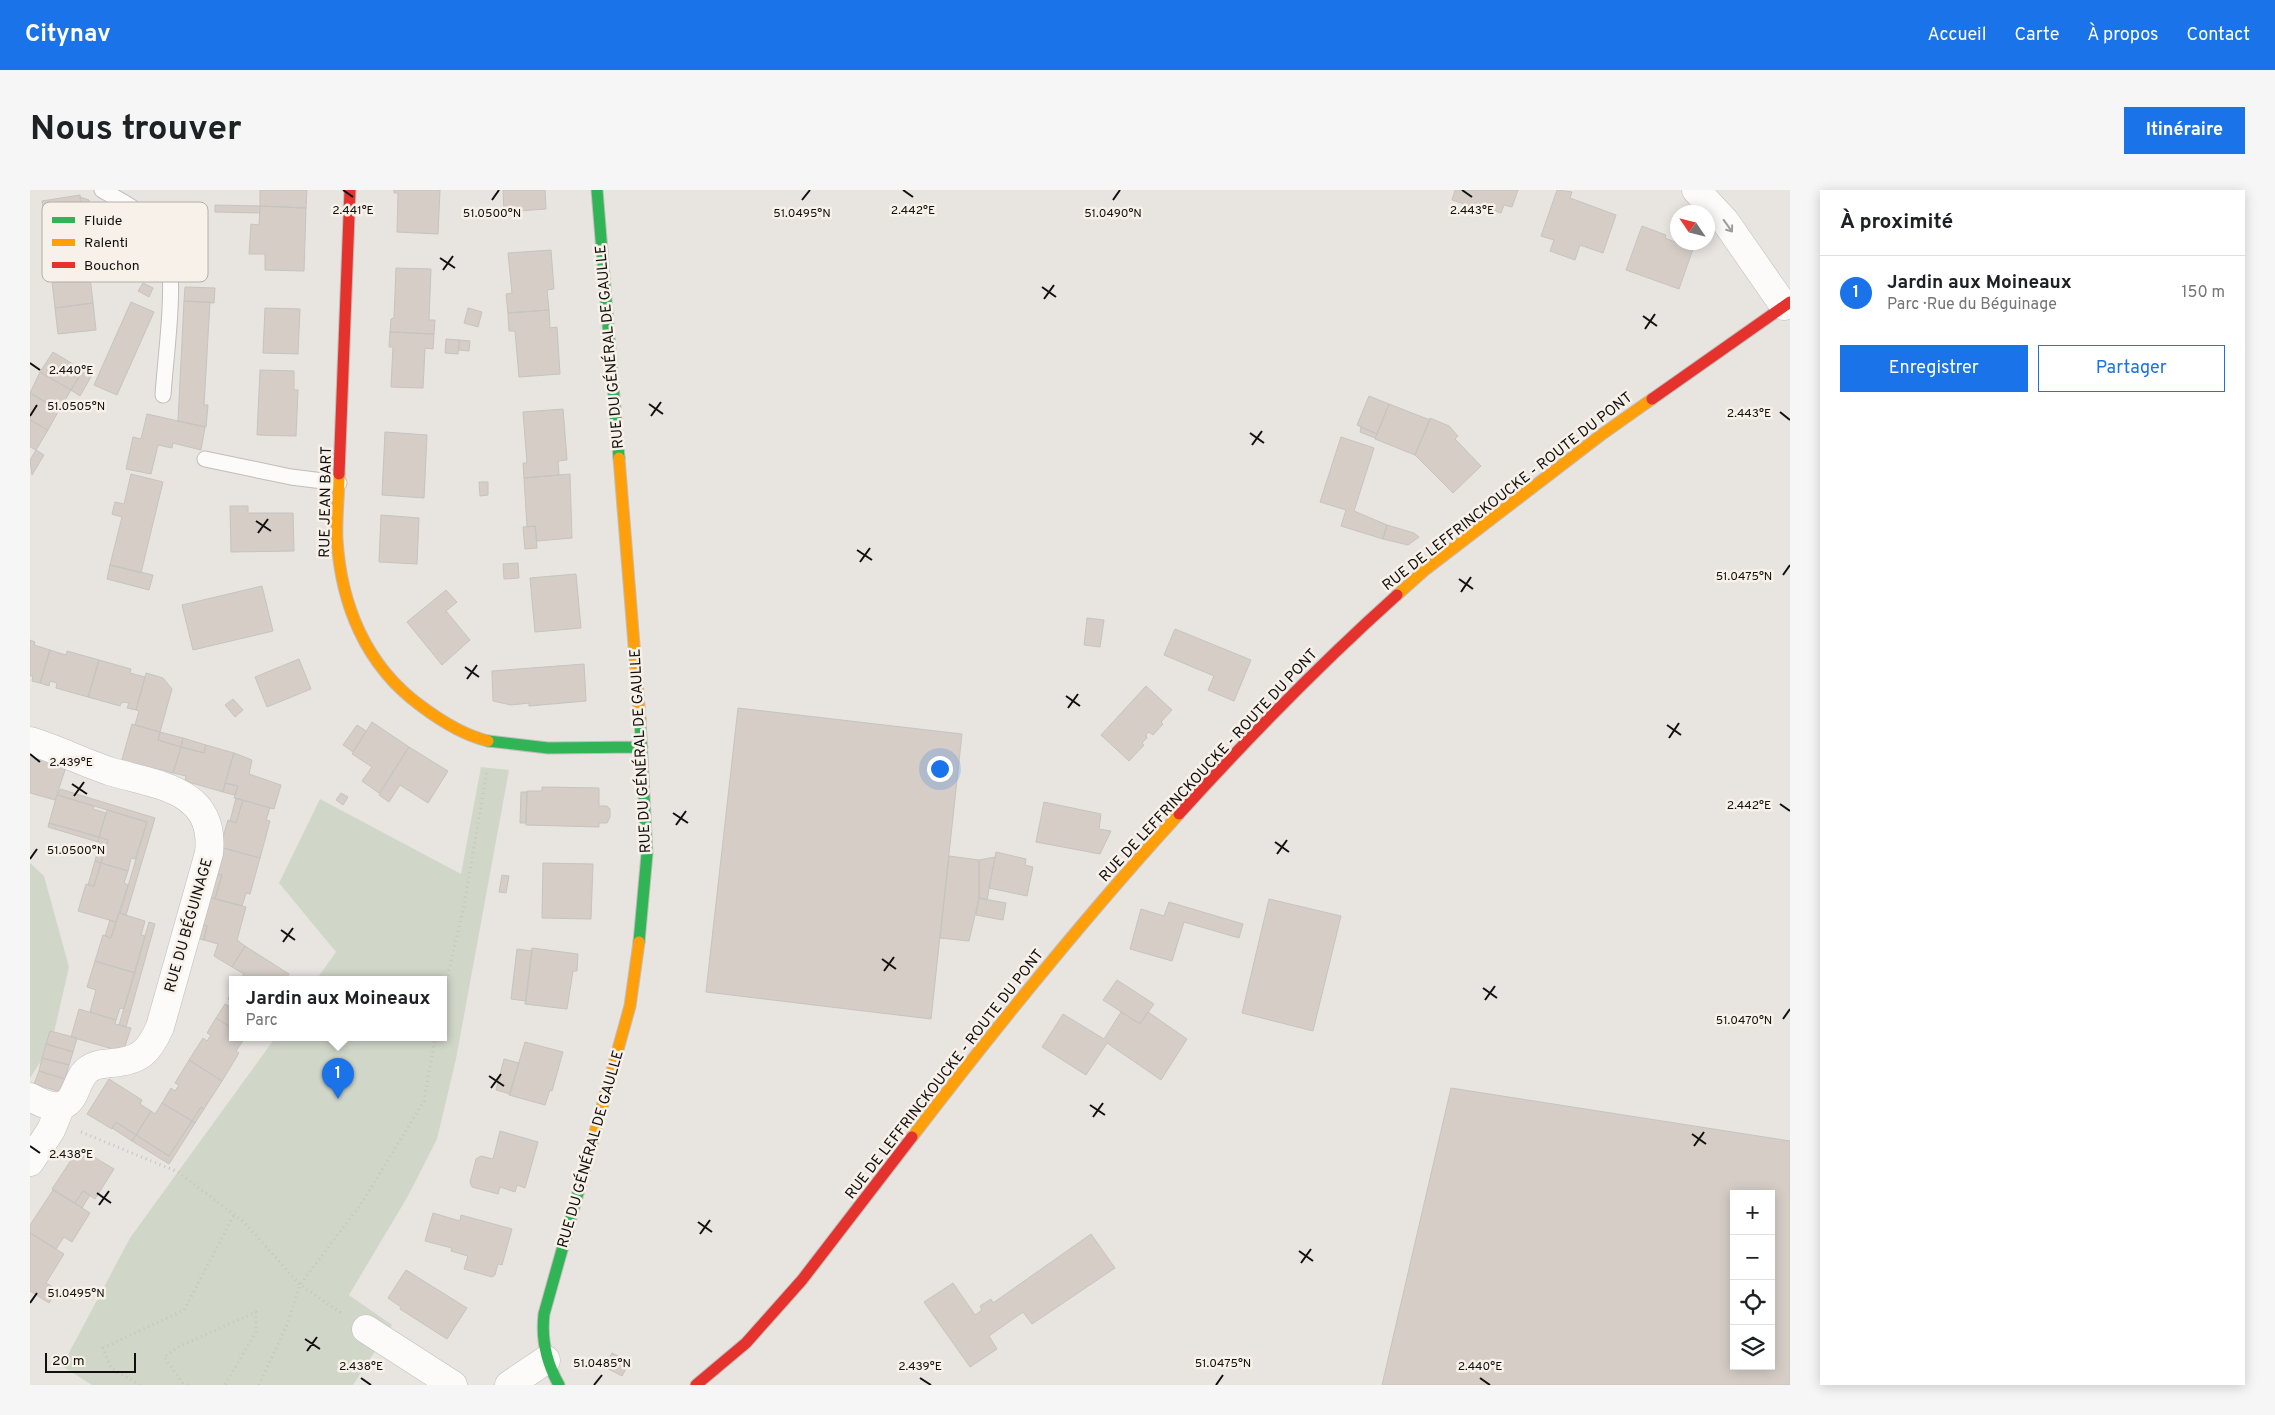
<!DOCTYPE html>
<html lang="fr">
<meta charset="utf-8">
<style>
body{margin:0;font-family:Overpass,sans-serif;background:#f6f6f6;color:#202124}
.controls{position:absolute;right:15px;bottom:15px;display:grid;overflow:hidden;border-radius:0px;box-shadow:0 2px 12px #0003}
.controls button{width:45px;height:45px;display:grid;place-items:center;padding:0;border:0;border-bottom:1px solid #e0e0e0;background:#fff;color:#202124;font:25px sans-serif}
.compass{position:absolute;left:1640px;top:15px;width:45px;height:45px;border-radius:50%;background:#fff;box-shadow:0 2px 12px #0003;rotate:305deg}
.scale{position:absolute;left:15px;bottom:12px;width:91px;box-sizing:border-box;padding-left:5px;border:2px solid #12100e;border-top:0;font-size:14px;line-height:18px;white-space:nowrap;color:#12100e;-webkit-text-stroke:4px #f8f1ea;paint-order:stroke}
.you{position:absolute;left:909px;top:578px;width:18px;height:18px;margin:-12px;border:4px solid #fff;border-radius:50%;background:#1a73e8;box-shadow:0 0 0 8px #1a73e833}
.badge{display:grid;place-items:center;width:32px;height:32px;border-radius:50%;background:#1a73e8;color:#fff;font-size:16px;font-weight:700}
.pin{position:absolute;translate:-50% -41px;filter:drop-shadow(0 1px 2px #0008)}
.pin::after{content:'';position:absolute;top:26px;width:18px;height:15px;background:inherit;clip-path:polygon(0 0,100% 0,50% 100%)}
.popup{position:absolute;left:199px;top:786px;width:218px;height:65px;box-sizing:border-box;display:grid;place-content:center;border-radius:0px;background:#fff;filter:drop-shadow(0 1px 4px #0005);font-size:16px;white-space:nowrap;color:#757577}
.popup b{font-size:19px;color:#202124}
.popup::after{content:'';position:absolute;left:50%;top:100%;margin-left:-10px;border:10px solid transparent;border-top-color:#fff}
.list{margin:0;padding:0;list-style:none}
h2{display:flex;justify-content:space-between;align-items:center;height:65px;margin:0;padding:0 20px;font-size:21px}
h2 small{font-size:16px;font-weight:400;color:#757577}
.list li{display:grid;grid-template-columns:32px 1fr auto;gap:15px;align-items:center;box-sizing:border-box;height:75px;padding:0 20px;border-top:1px solid #e0e0e0}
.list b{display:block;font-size:19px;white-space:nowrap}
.list p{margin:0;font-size:16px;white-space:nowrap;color:#757577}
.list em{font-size:16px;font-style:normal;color:#757577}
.actions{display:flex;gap:10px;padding:15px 20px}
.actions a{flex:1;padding:11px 0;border:1px solid #1a73e8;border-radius:0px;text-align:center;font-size:18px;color:#1a73e8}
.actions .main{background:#1a73e8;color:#fff}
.icon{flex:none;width:28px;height:28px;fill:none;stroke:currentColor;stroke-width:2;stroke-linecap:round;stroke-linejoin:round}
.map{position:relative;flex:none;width:1760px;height:1195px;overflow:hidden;border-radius:0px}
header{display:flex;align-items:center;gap:30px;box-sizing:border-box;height:70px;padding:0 25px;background:#1a73e8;color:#fff}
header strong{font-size:24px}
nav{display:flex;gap:28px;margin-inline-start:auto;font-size:18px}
.intro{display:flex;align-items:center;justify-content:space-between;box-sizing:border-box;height:120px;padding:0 30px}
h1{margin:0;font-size:35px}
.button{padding:12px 22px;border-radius:0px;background:#1a73e8;color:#fff;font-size:18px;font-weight:700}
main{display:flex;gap:30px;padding:0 30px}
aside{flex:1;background:#fff;border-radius:0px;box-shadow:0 2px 12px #0003}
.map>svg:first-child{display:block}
.green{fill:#d0d7c9}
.building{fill:#d5cdc6;stroke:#c6c4c0;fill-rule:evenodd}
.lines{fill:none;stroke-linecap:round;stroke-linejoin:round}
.lane-casing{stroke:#c0bdba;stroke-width:17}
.street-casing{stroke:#c0bdba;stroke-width:29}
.fast-casing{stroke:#c0bdba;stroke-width:13}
.slow-casing{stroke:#c0bdba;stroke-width:13}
.jam-casing{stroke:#c0bdba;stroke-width:13}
.path{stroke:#c6c4c3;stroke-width:3;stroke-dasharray:1 4;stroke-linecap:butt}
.lane{stroke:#fcfbfa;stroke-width:15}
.street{stroke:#fcfbfa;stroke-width:28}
.fast{stroke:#30b455;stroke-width:11}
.slow{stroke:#ff9f0a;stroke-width:11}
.jam{stroke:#e5322d;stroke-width:11}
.oneway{stroke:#9e9d9c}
.ticks{fill:none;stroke:#12100e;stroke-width:2}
.labels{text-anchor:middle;stroke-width:5;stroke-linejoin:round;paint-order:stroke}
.street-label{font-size:15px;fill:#12100e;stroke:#f8f1ea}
.key{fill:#f8f1ea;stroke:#b3aea8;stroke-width:1}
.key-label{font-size:14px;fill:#12100e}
.ticks-label{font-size:12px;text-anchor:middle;fill:#12100e;stroke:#f8f1ea;stroke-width:5;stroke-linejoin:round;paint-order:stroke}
</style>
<header>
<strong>Citynav</strong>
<nav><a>Accueil</a><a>Carte</a><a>À propos</a><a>Contact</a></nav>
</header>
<div class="intro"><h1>Nous trouver</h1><a class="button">Itinéraire</a></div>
<main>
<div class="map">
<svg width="1760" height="1195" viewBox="0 0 1760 1195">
<rect width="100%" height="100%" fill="#e8e4e0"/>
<path class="green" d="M451 577 479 580 426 869 407 949 378 1006 319 1105 362 1135 323 1195H62L32 1176 100 1048 245 848H413V790H286L306 762 249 693 290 609 431 684Z
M0 673 14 686 39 777 21 856 0 888Z"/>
<path class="building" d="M230 0H277L276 18 230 16Z
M364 0H410L408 44 367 42 368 3H364Z
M473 0H515L516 19 474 22Z
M1425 0H1488L1482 17 1474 15 1471 23 1453 16 1452 20 1422 10Z
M1527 0 1542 2 1540 8 1586 25 1573 63 1550 55 1545 70 1520 61 1524 50 1511 46Z
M50 5 52 26 62 25 63 31 16 37 12 11Z
M50 7 59 10 61 25 52 26Z
M185 15 230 16V23L185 22Z
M230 16 276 18 274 81 235 80V64H219L221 34 229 35Z
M63 31 66 59 19 65 16 37Z
M1612 36 1636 45 1635 48 1663 59 1649 99 1596 80Z
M66 59 68 86 22 91 19 65Z
M521 60 524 99 517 100 519 120 478 123 476 104 482 103 478 63Z
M366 78 401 79 399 130H405L404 144 360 142 361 129 364 128Z
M60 87 63 113 25 118 22 91Z
M113 93 123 98 119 107 108 101Z
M155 97 185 98 184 113 154 111Z
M154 111 180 112 174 215H178L176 237 148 231Z
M101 112 124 122 87 205 64 195Z
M63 113 66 140 28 144 25 118Z
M235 118 270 119 268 164 233 163Z
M438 118 452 122 448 137 434 133Z
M519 120 520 138 527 137 530 184 489 187 485 141H479L478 123Z
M360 142 404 144 403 159 395 158 393 198 361 197 363 157H359Z
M416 149 429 150 428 164 415 163Z
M429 150 440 151 439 161 429 160Z
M23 162 53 180 41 200 10 182Z
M53 180 62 185 50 206 41 200Z
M230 180 264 181V200H268L266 246 227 245Z
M10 182 41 200 29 220 0 203Z
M0 203 29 220 18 240 0 230Z
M1339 206 1359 214 1347 244 1327 235Z
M1359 214 1400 230 1385 265 1345 249Z
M533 219 537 270 528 271 529 285 494 288 493 273H497L493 222Z
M117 224 175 237 171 260 143 253 142 258 128 255 121 284 96 279 103 247 111 249Z
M1400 228 1419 236 1428 246 1425 249 1451 276 1423 303 1385 265Z
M0 230 18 240 6 260 0 257Z
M1331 237 1347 244 1345 248 1330 242Z
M355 242 397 245 394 308 352 305Z
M1311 247 1344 258 1324 321 1357 335 1353 349 1311 336 1316 320 1290 312Z
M6 260 14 265 2 285 0 270Z
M101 284 133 292 111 383 80 375 92 327 82 324 85 312 94 314Z
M540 284 542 348 507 351 505 336 497 337 494 288Z
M449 292H458V305L450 306Z
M200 316H218V323H263L264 361 201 362Z
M351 325 389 328 387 374 349 372Z
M1357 335 1384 343 1389 347 1378 355 1353 349Z
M505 336 507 358 495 359 493 337Z
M488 373 489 388 474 389 473 374Z
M80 375 123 385 119 400 77 389Z
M546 384 551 438 505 442 500 388Z
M232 396 243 441 163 460 152 415Z
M416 400 427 412 416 421 440 450 412 475 377 432Z
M1057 428 1074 430 1070 457 1054 455Z
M1145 439 1221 470 1204 511 1178 500 1184 486 1134 465Z
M0 450 5 452 4 455 20 460 10 493 2 491 3 486H0Z
M20 460 36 465 37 461 69 470 58 507 26 498 27 493 20 491 19 496 10 493Z
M269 469 281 499 237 517 225 487Z
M69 470 101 479 100 483 115 487 106 520 97 518 99 513 92 512 90 516 58 507Z
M554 474 556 511 499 516V513L481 515 463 511 462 481Z
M116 483 133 488 142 499 130 542 105 535 109 521 106 520Z
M1116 496 1142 520 1131 532 1133 534 1123 545 1119 542 1116 545 1117 548 1112 553 1114 555 1099 571 1071 545Z
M203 509 213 520 205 527 195 515Z
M708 518 932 544 901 829 676 802Z
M342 532 379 557 349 603 332 591 342 577 322 564Z
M102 534 130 542 128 550 151 557 143 583 130 579 129 584 91 573Z
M327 535 336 541 323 562 313 555Z
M130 542 153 548 151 557 128 550Z
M153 548 176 555 174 563 151 557Z
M176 555 204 563 193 602 155 591 156 586 143 583 151 557 174 563Z
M379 557 418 581 398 613 370 595 359 612 349 605Z
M0 562 5 564 4 568 9 570 11 566 37 574 25 610 0 603Z
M204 563 222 570 219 584 251 595 244 619 204 608 208 596 195 593Z
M195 593 208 596 205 605 193 602Z
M512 597 569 598V616H577L580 619V627L577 633H569V637L496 635 497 601H512Z
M30 599 125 628 96 725 90 723 117 632 28 605Z
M491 602H497L496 633H490Z
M311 603 318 607 313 615 306 610Z
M27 605 64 616 63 619 76 623 69 647 19 633Z
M206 608 213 610 206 633 200 631Z
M213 610 240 618 236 630 240 631 230 668 190 657 198 630 206 633Z
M1014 612 1071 624 1069 639 1081 641 1070 664 1006 652Z
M77 620 117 632 105 669 101 668 98 681 71 673 78 650 69 647Z
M19 633 69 647 68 652 18 637Z
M69 647 78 650 71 673 65 671 70 652H68Z
M190 657 230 668 220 704 216 703 212 716 185 709 192 685 183 683Z
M966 662 996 669 995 675 1003 677 997 706 959 698Z
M919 666 949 670V708L939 751 910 748Z
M965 667 957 710 949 708V670Z
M65 671 71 673 64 696 58 695Z
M71 673 98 681 94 693 98 695 86 732 48 721 56 694 64 696Z
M513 673 563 674 561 729 512 728Z
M185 684 192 685 185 709 178 707Z
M472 685 479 686 476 703 469 702Z
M176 706 216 717 207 750 215 756 202 777 184 766 188 754 174 750 177 736 169 734Z
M949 708 976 713 973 730 946 725Z
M1239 709 1311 726 1283 841 1212 823Z
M1139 712 1213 734 1209 748 1154 732 1142 771 1100 759 1111 719 1134 726Z
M89 723 115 731 111 745 115 746 105 783 65 771 73 745 81 748Z
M80 730 86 732 81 748 75 746Z
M119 732 125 734 96 837 89 835Z
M170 734 177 736 174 750 166 748Z
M215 756 259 784 255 790H216L211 788 214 784 202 777Z
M502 758 548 764 547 781H543L537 819 495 814Z
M487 759 502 761 496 811 481 809Z
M65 771 105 783 94 819 90 818 86 830 60 822 66 800 57 797Z
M1087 790 1124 814 1110 834 1073 810Z
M203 801V839L186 828 195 814 199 816 202 811 198 809Z
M49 819 86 830 85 834 101 838 93 862 41 847Z
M1091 822 1110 834 1118 822 1157 849 1131 890 1077 853 1056 885 1012 857 1033 824 1074 849Z
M186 828 203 839V848H215L206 861 209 863 192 891 159 870 173 848 177 851 181 845 177 843Z
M20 841 47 848 43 862 16 854Z
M495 852 533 862 522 901 520 900 515 915 479 905Z
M16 854 43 862 39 875 12 868Z
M12 868 39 875 35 889 9 881Z
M474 869 489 873 480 904 466 900Z
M159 870 192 891 174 919 171 917 162 931 132 913 141 898 145 901 149 895 145 893Z
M9 881 35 889 31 902 4 894Z
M79 889 112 910 110 914 121 921 106 945 86 932 82 939 57 924Z
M1421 898 1760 951V1195H1352ZM1704 1004H1741V1176H1704Z
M132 913 162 931 139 966 106 945 121 921 125 924Z
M171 917 174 919 165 933 162 931Z
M162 931 165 933 139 974 102 951 106 945 139 966Z
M86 932 106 945 102 951 82 938Z
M470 941 508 952 495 998 487 995 485 1002 470 997 468 1004 442 997 440 992 446 969 451 966 463 969Z
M49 958 84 979 65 1009 53 1001 45 1013 22 999Z
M23 1000 60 1023 42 1052 34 1047 26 1059 0 1043V1035Z
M53 1001 60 1005 52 1018 45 1013Z
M403 1023 430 1031 431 1025 482 1039 472 1075 468 1074 465 1085 462 1087 434 1079 438 1066 421 1061 422 1058 395 1051Z
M0 1043 34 1064 16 1093 28 1100 19 1113 0 1101Z
M1061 1044 1085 1078 1002 1134 993 1122 959 1146 967 1159 940 1177 894 1112 923 1093 945 1125 952 1120 950 1116 961 1109 963 1113Z
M376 1080 437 1118 417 1149 370 1119 371 1117 358 1108Z
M582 1163 600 1172 592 1186 575 1177Z"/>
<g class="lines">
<g class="lane-casing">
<path id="lane" d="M72 0C90 10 111 21 125 36 132 44 138 57 139 67 144 109 136 162 133 205
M175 269 261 287 309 293"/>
</g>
<g class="street-casing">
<path id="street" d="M1666 0 1695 31 1754 116
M0 551C27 559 52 572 79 581 125 595 186 598 179 663L130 837C119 862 110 871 81 873 74 874 65 874 59 879 46 887 47 910 33 915 22 919 9 912 0 907
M0 972 21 940 31 916
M336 1139 423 1195
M479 1195 516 1170"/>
</g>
<g class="fast-casing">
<path id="fast" d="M567 0 589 268
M458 551 518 558 612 557
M609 752 617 664 610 529
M529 1195C516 1172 511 1150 514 1124L557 971"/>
</g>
<g class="slow-casing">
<path id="slow" d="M589 268 610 529
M309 284C309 306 306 328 307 349 311 415 336 476 391 516 411 531 433 545 458 551
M1367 405 1395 380 1571 245 1622 209
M882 947C967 836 1055 727 1149 624
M557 971 600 816 609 752"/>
</g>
<g class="jam-casing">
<path id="jam" d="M1622 209 1760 112
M309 284 320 0
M1149 624C1218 548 1290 474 1367 405
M666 1195 716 1153 772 1090 882 947"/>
</g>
<path class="path" d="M413 805 434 716 457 580
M51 942 148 982 215 1033 270 1095 313 1124
M110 1195 81 1178 73 1158 154 1120 204 1025
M158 1195 153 1193 134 1167 148 1157 226 1122V1142L195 1195
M229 1195 257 1135 270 1095 331 1014 394 911 405 848"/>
<use href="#lane" class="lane"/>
<use href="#street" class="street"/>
<use href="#fast" class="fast"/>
<use href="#slow" class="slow"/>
<use href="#jam" class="jam"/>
</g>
<defs><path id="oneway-shaft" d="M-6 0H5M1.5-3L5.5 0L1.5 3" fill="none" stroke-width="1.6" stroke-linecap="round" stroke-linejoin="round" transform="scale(1.25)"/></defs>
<use class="oneway" href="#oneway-shaft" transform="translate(1698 36) rotate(54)"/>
<path class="ticks" d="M313 0 323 7M873 0 883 7M1432 0 1442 7M462 10 469 0M772 10 780 0M1083 10 1090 0M410 68 425 78M413 80 423 66M1012 97 1026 107M1014 109 1024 95M1613 126 1627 136M1615 139 1625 124M0 173 10 180M619 214 633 224M1750 222 1760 230M0 226 7 215M621 226 631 212M1220 243 1234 253M1222 255 1232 241M226 331 241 341M228 343 238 329M827 360 842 370M830 372 840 358M1753 385 1760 375M1429 389 1443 399M1431 402 1441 387M435 477 449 487M437 489 447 475M1036 506 1050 516M1038 518 1048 504M1637 535 1651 545M1639 548 1649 533M0 564 10 572M42 594 57 604M44 606 54 592M1750 614 1760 621M643 623 658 633M646 635 656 621M1245 652 1259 662M1247 664 1257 650M0 669 7 659M251 740 265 750M253 752 263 738M852 769 866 779M854 781 864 767M1453 798 1467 808M1455 810 1465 796M1753 829 1760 819M459 886 474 896M461 898 471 884M1060 915 1075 925M1063 927 1073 913M1662 944 1676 954M0 956 10 963M1664 956 1674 942M67 1003 81 1013M69 1015 79 1001M668 1032 682 1042M670 1044 680 1030M1269 1061 1283 1071M1271 1073 1281 1059M0 1113 7 1103M275 1149 290 1159M277 1161 287 1147M331 1188 341 1195M890 1188 901 1195M1450 1188 1460 1195M564 1195 572 1185M1186 1195 1193 1185"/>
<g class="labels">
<g class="street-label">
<text transform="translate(579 157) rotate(-95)" y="5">RUE DU GÉNÉRAL DE GAULLE</text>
<text transform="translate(1477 301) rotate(-38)" y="5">RUE DE LEFFRINCKOUCKE - ROUTE DU PONT</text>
<text transform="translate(295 312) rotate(-89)" y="5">RUE JEAN BART</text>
<text transform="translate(610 561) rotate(-93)" y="5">RUE DU GÉNÉRAL DE GAULLE</text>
<text transform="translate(1178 575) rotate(-47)" y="5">RUE DE LEFFRINCKOUCKE - ROUTE DU PONT</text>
<text transform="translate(158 735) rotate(-74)" y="5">RUE DU BÉGUINAGE</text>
<text transform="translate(914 884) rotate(-52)" y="5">RUE DE LEFFRINCKOUCKE - ROUTE DU PONT</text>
<text transform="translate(560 959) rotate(-74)" y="5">RUE DU GÉNÉRAL DE GAULLE</text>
</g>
</g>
<rect x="12" y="12" width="166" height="80" rx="8" class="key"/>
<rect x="22" y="27" width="23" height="6" fill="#30b455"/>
<rect x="22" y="49" width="23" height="7" fill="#ff9f0a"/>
<rect x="22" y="72" width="23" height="6" fill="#e5322d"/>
<g class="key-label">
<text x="54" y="35">Fluide</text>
<text x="54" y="57">Ralenti</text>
<text x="54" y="80">Bouchon</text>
</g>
<g class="ticks-label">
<text x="323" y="24">2.441°E</text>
<text x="883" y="24">2.442°E</text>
<text x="1442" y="24">2.443°E</text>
<text x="462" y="27">51.0500°N</text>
<text x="772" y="27">51.0495°N</text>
<text x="1083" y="27">51.0490°N</text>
<text x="41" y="184">2.440°E</text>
<text x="46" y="220">51.0505°N</text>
<text x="1719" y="227">2.443°E</text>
<text x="1714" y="390">51.0475°N</text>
<text x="41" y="576">2.439°E</text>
<text x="1719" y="619">2.442°E</text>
<text x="46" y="664">51.0500°N</text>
<text x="1714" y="834">51.0470°N</text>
<text x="41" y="968">2.438°E</text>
<text x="46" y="1107">51.0495°N</text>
<text x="572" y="1177">51.0485°N</text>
<text x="1193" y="1177">51.0475°N</text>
<text x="331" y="1180">2.438°E</text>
<text x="890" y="1180">2.439°E</text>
<text x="1450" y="1180">2.440°E</text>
</g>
</svg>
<div class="controls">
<button>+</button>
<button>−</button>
<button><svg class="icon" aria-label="locate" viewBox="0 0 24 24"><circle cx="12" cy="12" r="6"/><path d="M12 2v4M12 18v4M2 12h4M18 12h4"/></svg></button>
<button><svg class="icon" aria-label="layers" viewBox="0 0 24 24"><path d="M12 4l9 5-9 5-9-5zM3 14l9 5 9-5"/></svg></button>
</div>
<svg class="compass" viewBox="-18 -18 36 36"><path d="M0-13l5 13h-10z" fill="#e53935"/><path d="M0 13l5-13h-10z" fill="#757577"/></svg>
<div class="scale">20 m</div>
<div class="you"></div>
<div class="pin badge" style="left:308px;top:909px">1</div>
<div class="popup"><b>Jardin aux Moineaux</b>Parc</div>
</div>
<aside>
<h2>À proximité<small></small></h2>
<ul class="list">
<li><span class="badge">1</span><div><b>Jardin aux Moineaux</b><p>Parc · Rue du Béguinage</p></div><em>150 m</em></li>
</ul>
<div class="actions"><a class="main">Enregistrer</a><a>Partager</a></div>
</aside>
</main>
